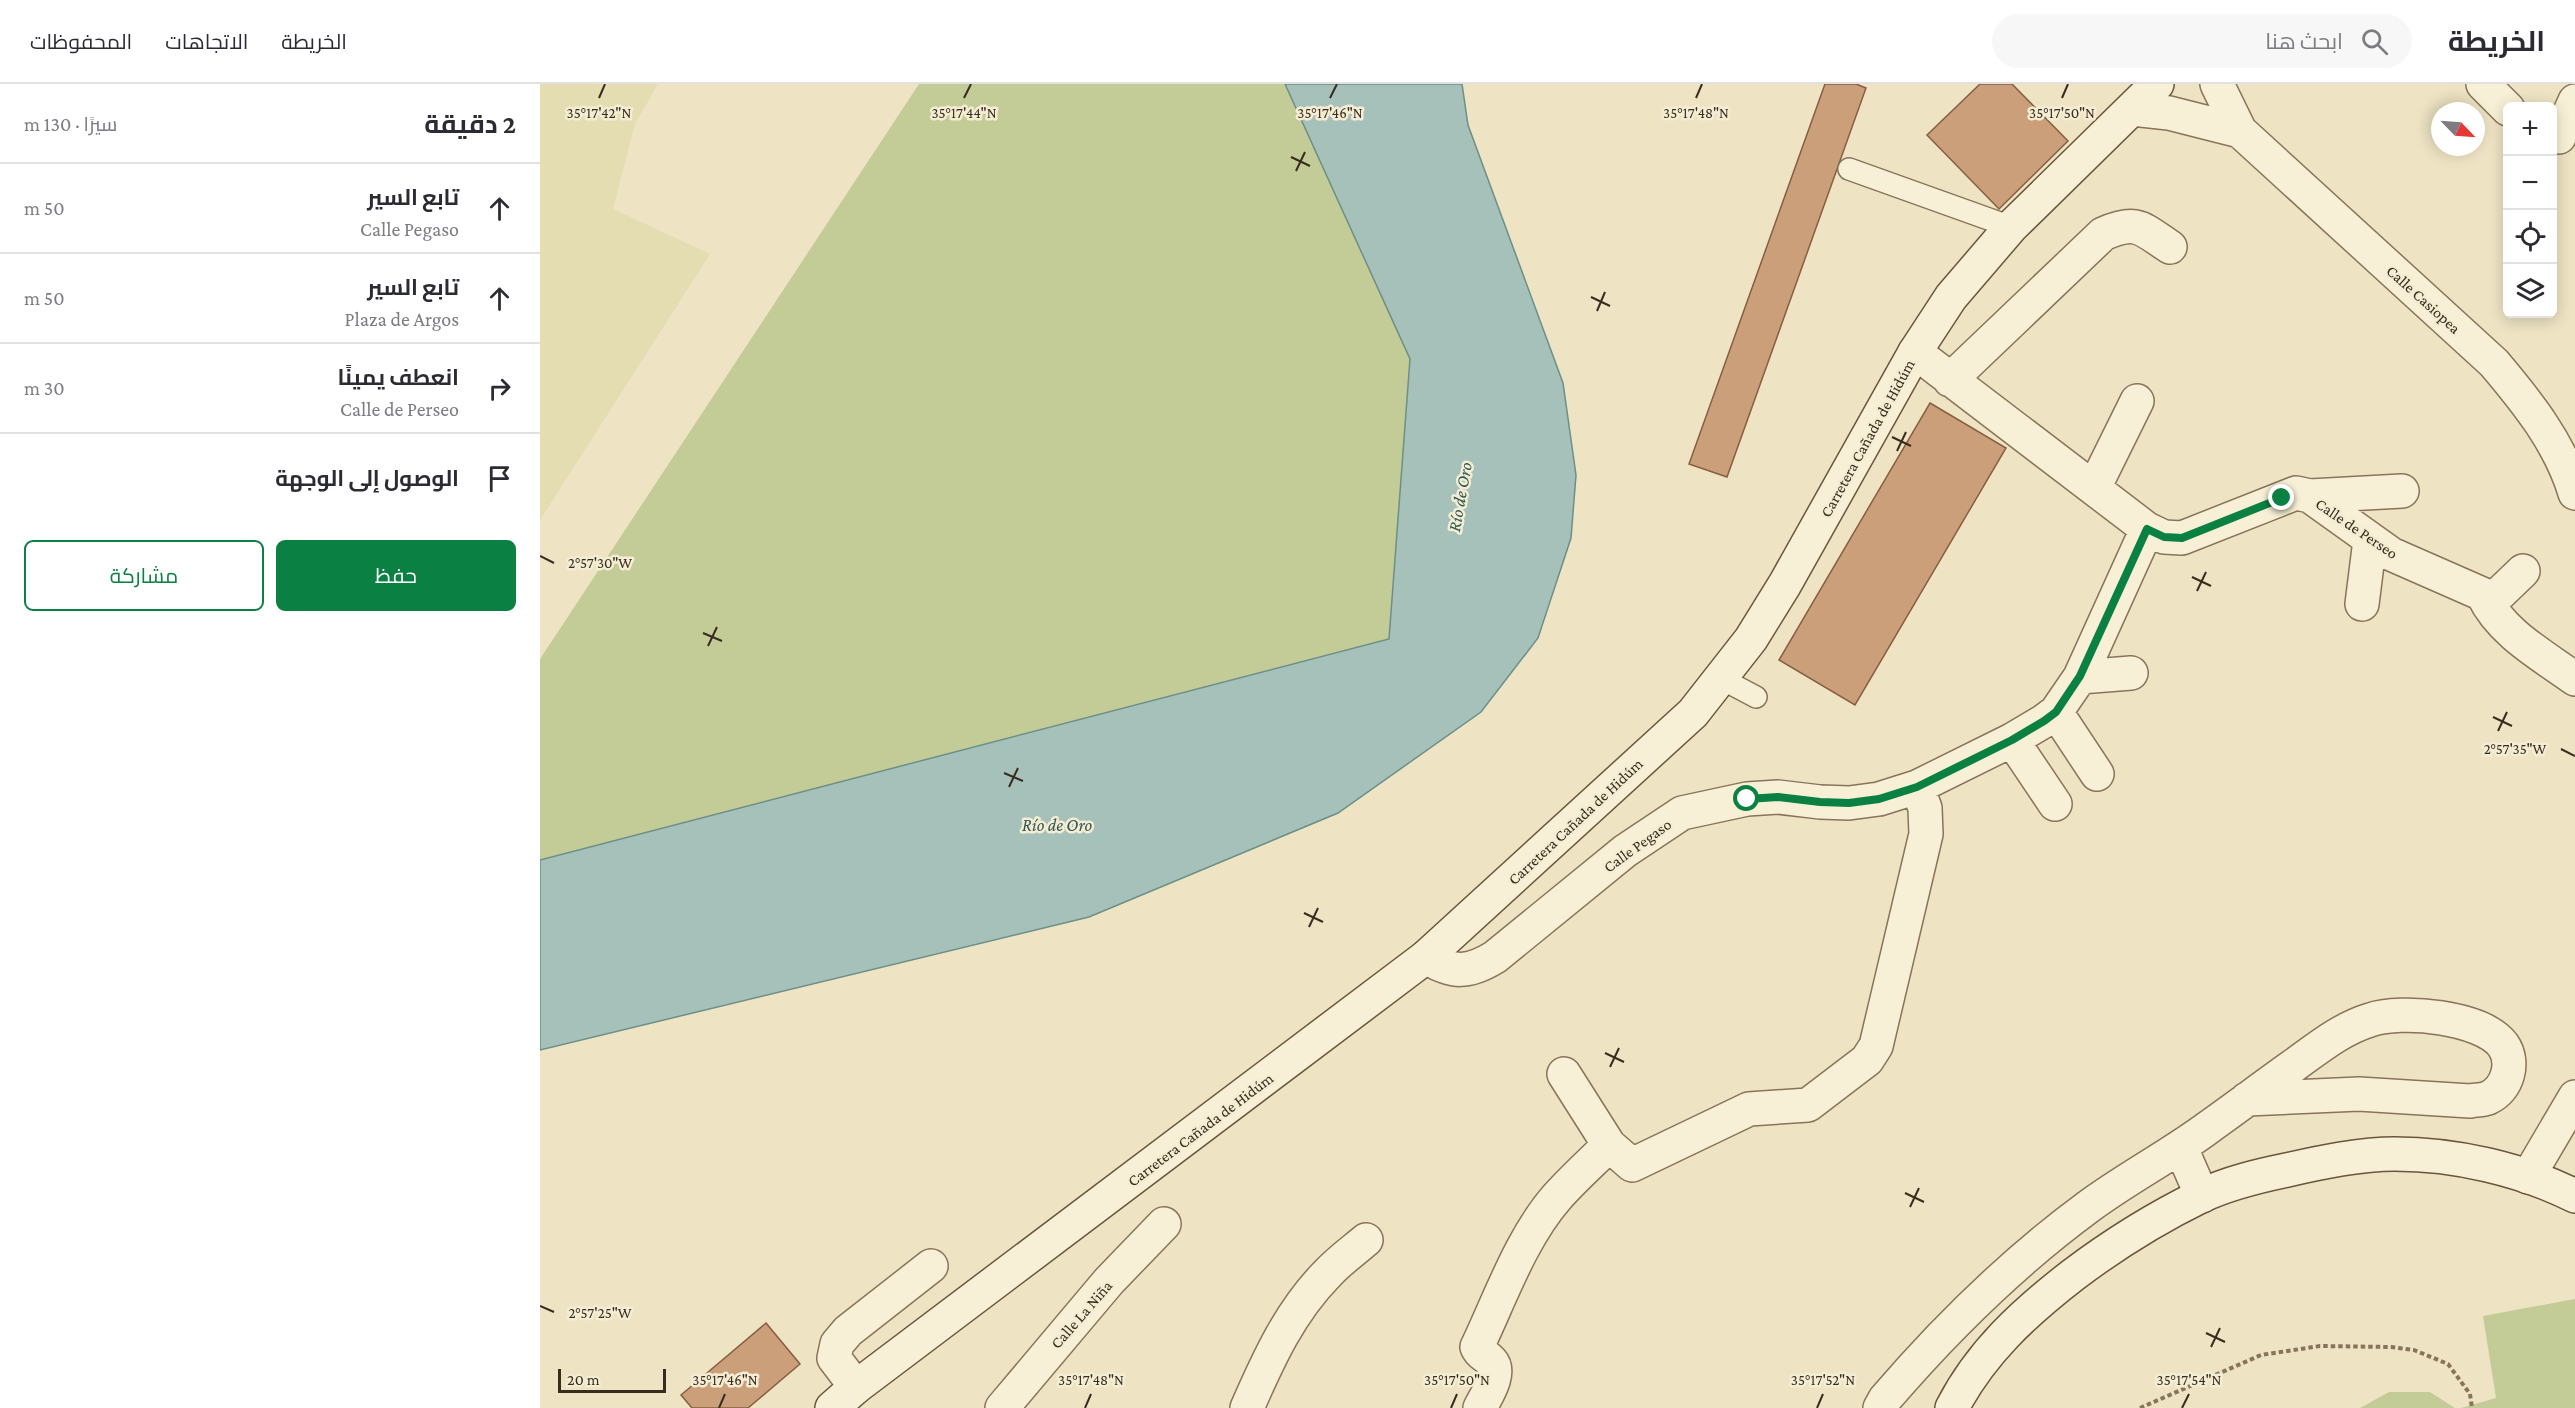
<!DOCTYPE html>
<html lang="ar">
<meta charset="utf-8">
<style>
body{margin:0;font-family:"Crimson Pro",Cairo,serif;background:#f7f7f7;color:#2b2b33;direction:rtl}
.controls{position:absolute;right:18px;top:18px;display:grid;overflow:hidden;border-radius:9px;box-shadow:0 3px 15px #0003}
.controls button{width:54px;height:54px;display:grid;place-items:center;padding:0;border:0;border-bottom:2px solid #e1e1e2;background:#fff;color:#2b2b33;font:30px sans-serif}
.compass{position:absolute;left:1891px;top:18px;width:54px;height:54px;border-radius:50%;background:#fff;box-shadow:0 3px 15px #0003;rotate:115deg}
.scale{position:absolute;left:18px;bottom:15px;width:108px;box-sizing:border-box;padding-left:6px;border:3px solid #382c1e;border-top:0;font-size:16px;line-height:21px;white-space:nowrap;color:#382c1e;-webkit-text-stroke:4px #f5edd3;paint-order:stroke}
.stop{position:absolute;width:18px;height:18px;margin:-14px;border:4px solid #0b8043;border-radius:50%;background:#fff}
.stop.end{background:#0b8043;border-color:#fff;box-shadow:0 2px 6px #0008}
.list{margin:0;padding:0;list-style:none}
h2{display:flex;justify-content:space-between;align-items:center;height:78px;margin:0;padding:0 24px;font-size:26px}
h2 small{font-size:20px;font-weight:400;color:#7c7c81}
.list li{display:grid;grid-template-columns:39px 1fr auto;gap:18px;align-items:center;box-sizing:border-box;height:90px;padding:0 24px;border-top:2px solid #e1e1e2}
.list b{display:block;font-size:22px;white-space:nowrap}
.list p{margin:0;font-size:20px;white-space:nowrap;color:#7c7c81}
.list em{font-size:20px;font-style:normal;color:#7c7c81}
.actions{display:flex;gap:12px;padding:18px 24px}
.actions a{flex:1;padding:14px 0;border:2px solid #0b8043;border-radius:9px;text-align:center;font-size:21px;color:#0b8043}
.actions .main{background:#0b8043;color:#fff}
.icon{flex:none;width:33px;height:33px;fill:none;stroke:currentColor;stroke-width:2;stroke-linecap:round;stroke-linejoin:round}
.map{position:relative;flex:none;width:2035px;height:1324px;overflow:hidden;direction:ltr}
header{display:flex;align-items:center;gap:36px;box-sizing:border-box;height:84px;padding:0 30px;background:#fff;border-bottom:2px solid #e1e1e2}
header strong{font-size:28px}
nav{display:flex;gap:33px;margin-inline-start:auto;font-size:21px}
.search{width:420px;height:54px;background:#f7f7f7;display:flex;align-items:center;gap:15px;box-sizing:border-box;padding:0 21px;border-radius:33px;color:#7c7c81;font-size:22px}
main{display:flex}
aside{flex:1;background:#fff}
.map>svg:first-child{display:block}
.farmland{fill:#e3ddb1}
.green{fill:#c3cc97}
.water{fill:#a5c1ba;stroke:#6c8f87;stroke-width:1.5}
.building{fill:#cb9f7a;stroke:#875f40;stroke-width:1.5}
.lines{fill:none;stroke-linecap:round;stroke-linejoin:round}
.lane-casing{stroke:#88745a;stroke-width:24}
.street-casing{stroke:#88745a;stroke-width:36}
.secondary-casing{stroke:#6a553d;stroke-width:36}
.path{stroke:#88745a;stroke-width:4;stroke-dasharray:4.5 3;stroke-linecap:butt}
.lane{stroke:#f8f0d6;stroke-width:21}
.street{stroke:#f8f0d6;stroke-width:33}
.secondary{stroke:#f8f0d6;stroke-width:33}
.route{stroke:#0b8043;stroke-width:8}
.ticks{fill:none;stroke:#382c1e;stroke-width:2}
.labels{text-anchor:middle;stroke-width:5;stroke-linejoin:round;paint-order:stroke}
.street-label{font-size:16px;fill:#382c1e;stroke:#f5edd3}
.water-label{font-size:18px;font-style:italic;fill:#2e5756;stroke:#f5edd3}
.ticks-label{font-size:15px;text-anchor:middle;fill:#382c1e;stroke:#f5edd3;stroke-width:5;stroke-linejoin:round;paint-order:stroke}
</style>
<header>
<strong>الخريطة</strong>
<div class="search"><svg class="icon" aria-label="search" viewBox="0 0 24 24"><circle cx="10" cy="10" r="6"/><path d="M15 15l6 6"/></svg>ابحث هنا</div>
<nav><a>الخريطة</a><a>الاتجاهات</a><a>المحفوظات</a></nav>
</header>
<main>
<div class="map">
<svg width="2035" height="1324" viewBox="0 0 2035 1324">
<rect width="100%" height="100%" fill="#eee3c3"/>
<path class="farmland" d="M0 0H118L95 40 73 125 170 170 0 436Z"/>
<path class="green" d="M379 0H745L870 275 849 555 0 776V575Z
M2035 1215V1324H1921L1956 1314 1943 1232Z
M1849 1308H1890L1915 1324H1820Z"/>
<path class="water" d="M745 0H922L928 41 1023 299 1036 391 1031 454 998 554 941 628 798 729 549 833 0 966V776L849 555 870 275Z"/>
<path class="building" d="M1285 0H1316L1326 4 1187 393 1149 380Z
M1440 0H1472L1528 57 1459 125 1387 51Z
M1390 319 1466 364 1315 621 1239 576Z
M226 1239 260 1280 208 1324H152L141 1311Z"/>
<g class="lines">
<g class="lane-casing">
<path id="lane" d="M1309 85 1471 143
M1182 595 1216 613"/>
</g>
<g class="street-casing">
<path id="street" d="M1677 0 1700 47 1954 279C1987 318 2020 359 2035 409
M1943 0 1968 25
M1592 25 1629 29 1700 47
M2019 53 2035 17
M1375 268 1607 445 1624 453 1642 454 1756 409 1770 412 1851 470 1949 513H1956L1983 487
M1410 296 1563 150C1597 135 1601 144 1630 163
M1554 404 1597 317
M1770 412 1862 407
M1943 511C1961 549 2002 571 2035 595
M1822 520 1830 456
M1540 593 1591 589
M1516 628 1557 690
M1472 656 1515 720
M886 873C913 890 929 889 955 873L1085 767 1142 729 1207 715 1238 713 1280 718 1309 719 1339 715 1377 703 1472 656 1504 637 1516 628 1540 593 1607 445
M1024 990 1069 1061 1092 1081 1209 1025 1268 1021 1327 976 1336 962 1386 750 1385 724 1377 703
M1641 1064 1662 1112
M1988 1093 2035 1013
M316 1303 294 1274 297 1260 308 1247 391 1182
M462 1324 569 1197 624 1140
M707 1324C728 1276 750 1227 788 1189 799 1177 813 1167 826 1156
M940 1324C946 1312 962 1289 951 1277 946 1271 940 1271 937 1263 960 1215 981 1154 1017 1113 1033 1095 1052 1078 1069 1061
M1340 1324 1345 1315C1406 1244 1472 1179 1548 1123 1587 1094 1630 1072 1669 1043 1697 1023 1725 1002 1753 982 1778 964 1801 945 1830 936 1862 925 1942 933 1963 961 1975 978 1968 1005 1948 1014 1943 1016 1935 1016 1930 1017L1819 1010 1707 1015"/>
</g>
<g class="secondary-casing">
<path id="secondary" d="M292 1324 316 1303 886 873 1153 629 1211 555 1245 500 1375 268 1411 213 1471 143 1617 0
M1412 1324C1441 1268 1484 1229 1533 1191 1574 1160 1614 1135 1661 1112 1688 1099 1718 1092 1747 1086 1782 1078 1820 1070 1855 1070 1915 1070 1981 1085 2035 1112"/>
</g>
<path class="path" d="M1600 1324 1721 1271 1780 1262 1851 1263 1874 1266 1908 1280 1930 1310 1932 1324"/>
<use href="#lane" class="lane"/>
<use href="#street" class="street"/>
<use href="#secondary" class="secondary"/>
</g>
<g class="lines">
<path class="route" d="M1207 715 1238 713 1280 718 1309 719 1339 715 1377 703 1472 656 1504 637 1516 628 1540 592 1607 445 1624 453 1642 454 1742 414"/>
</g>
<path class="ticks" d="M59 14 65 0M424 14 431 0M790 14 797 0M1156 14 1162 0M1522 14 1528 0M751 73 770 82M756 87 765 68M1051 213 1070 222M1057 227 1065 208M1352 353 1371 362M1357 367 1366 348M0 472 14 479M1652 493 1671 502M1657 507 1666 488M163 549 182 557M168 562 177 543M1953 633 1972 642M1958 647 1967 628M2021 665 2035 672M464 689 483 697M469 703 478 684M764 829 783 838M769 843 778 824M1065 969 1084 978M1070 983 1079 964M1365 1109 1384 1118M1370 1123 1379 1104M0 1222 14 1228M1666 1249 1685 1258M1671 1263 1680 1244M179 1324 185 1310M545 1324 551 1310M911 1324 917 1310M1277 1324 1283 1310M1642 1324 1649 1310"/>
<g class="labels">
<g class="street-label">
<text transform="translate(1884 215) rotate(42)" y="6">Calle Casiopea</text>
<text transform="translate(1327 354) rotate(-61)" y="6">Carretera Cañada de Hidúm</text>
<text transform="translate(1817 444) rotate(34)" y="6">Calle de Perseo</text>
<text transform="translate(1035 737) rotate(-43)" y="6">Carretera Cañada de Hidúm</text>
<text transform="translate(1097 761) rotate(-36)" y="6">Calle Pegaso</text>
<text transform="translate(660 1045) rotate(-37)" y="6">Carretera Cañada de Hidúm</text>
<text transform="translate(541 1230) rotate(-49)" y="6">Calle La Niña</text>
</g>
<g class="water-label">
<text transform="translate(920 413) rotate(-80)" y="6">Río de Oro</text>
<text x="517" y="747">Río de Oro</text>
</g>
</g>
<g class="ticks-label">
<text x="59" y="34">35°17'42"N</text>
<text x="424" y="34">35°17'44"N</text>
<text x="790" y="34">35°17'46"N</text>
<text x="1156" y="34">35°17'48"N</text>
<text x="1522" y="34">35°17'50"N</text>
<text x="60" y="484">2°57'30"W</text>
<text x="1975" y="670">2°57'35"W</text>
<text x="60" y="1234">2°57'25"W</text>
<text x="185" y="1301">35°17'46"N</text>
<text x="551" y="1301">35°17'48"N</text>
<text x="917" y="1301">35°17'50"N</text>
<text x="1283" y="1301">35°17'52"N</text>
<text x="1649" y="1301">35°17'54"N</text>
</g>
</svg>
<div class="controls">
<button>+</button>
<button>−</button>
<button><svg class="icon" aria-label="locate" viewBox="0 0 24 24"><circle cx="12" cy="12" r="6"/><path d="M12 2v4M12 18v4M2 12h4M18 12h4"/></svg></button>
<button><svg class="icon" aria-label="layers" viewBox="0 0 24 24"><path d="M12 4l9 5-9 5-9-5zM3 14l9 5 9-5"/></svg></button>
</div>
<svg class="compass" viewBox="-18 -18 36 36"><path d="M0-13l5 13h-10z" fill="#e53935"/><path d="M0 13l5-13h-10z" fill="#7c7c81"/></svg>
<div class="scale">20 m</div>
<div class="stop" style="left:1207px;top:715px"></div>
<div class="stop end" style="left:1742px;top:414px"></div>
</div>
<aside>
<h2>2 دقيقة<small>سيرًا · 130 m</small></h2>
<ul class="list">
<li><svg class="icon" aria-label="ahead" viewBox="0 0 24 24"><path d="M12 20V5M6 11l6-6 6 6"/></svg><div><b>تابع السير</b><p>Calle Pegaso</p></div><em>50 m</em></li>
<li><svg class="icon" aria-label="ahead" viewBox="0 0 24 24"><path d="M12 20V5M6 11l6-6 6 6"/></svg><div><b>تابع السير</b><p>Plaza de Argos</p></div><em>50 m</em></li>
<li><svg class="icon" aria-label="right" viewBox="0 0 24 24"><path d="M7 20v-9h11M14 6l5 5-5 5"/></svg><div><b>انعطف يمينًا</b><p>Calle de Perseo</p></div><em>30 m</em></li>
<li><svg class="icon" aria-label="arrive" viewBox="0 0 24 24"><path d="M6 21V4h12l-3 4 3 4H6"/></svg><div><b>الوصول إلى الوجهة</b></div></li>
</ul>
<div class="actions"><a class="main">حفظ</a><a>مشاركة</a></div>
</aside>
</main>
